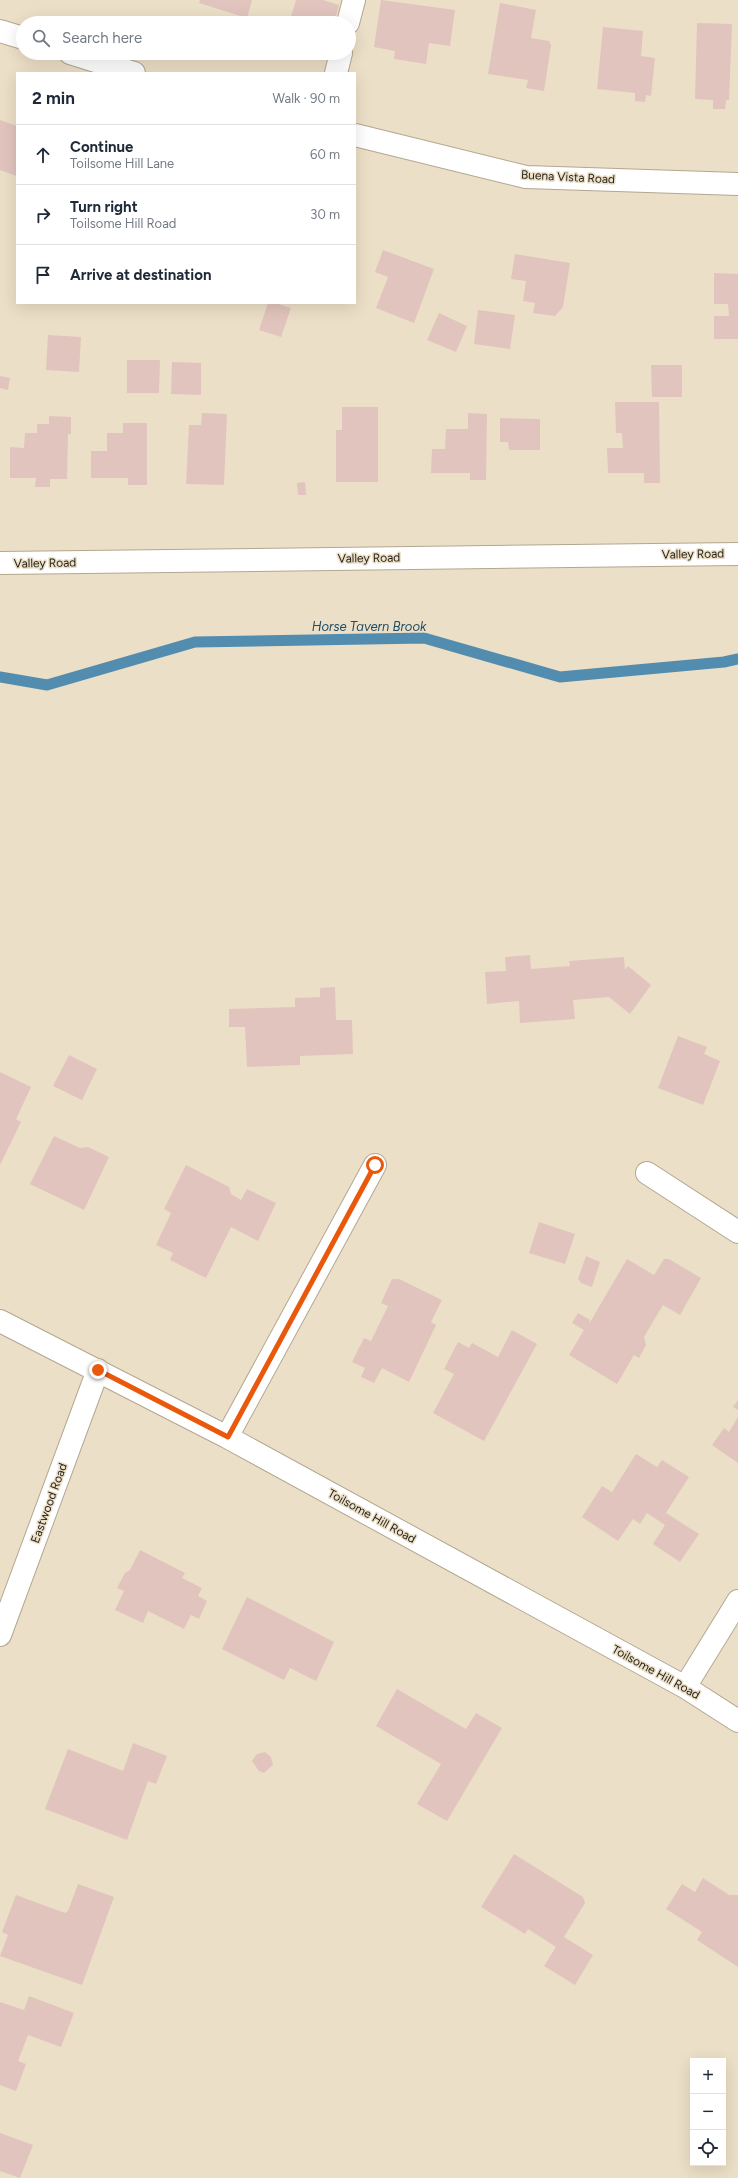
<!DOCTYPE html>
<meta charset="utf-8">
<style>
body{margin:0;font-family:Figtree,sans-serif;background:#f6f6f7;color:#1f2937}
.controls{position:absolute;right:12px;bottom:12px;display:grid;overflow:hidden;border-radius:0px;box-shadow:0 4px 16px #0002}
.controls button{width:36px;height:36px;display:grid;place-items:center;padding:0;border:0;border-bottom:1px solid #e0e1e3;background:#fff;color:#1f2937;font:20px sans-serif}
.stop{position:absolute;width:12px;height:12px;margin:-9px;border:3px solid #ea580c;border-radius:50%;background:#fff}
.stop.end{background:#ea580c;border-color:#fff;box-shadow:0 1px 4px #0008}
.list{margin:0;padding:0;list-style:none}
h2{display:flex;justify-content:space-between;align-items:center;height:52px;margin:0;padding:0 16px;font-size:17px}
h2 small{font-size:13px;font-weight:400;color:#747a83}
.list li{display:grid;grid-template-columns:26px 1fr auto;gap:12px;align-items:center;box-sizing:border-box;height:60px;padding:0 16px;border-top:1px solid #e0e1e3}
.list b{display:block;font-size:15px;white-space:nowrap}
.list p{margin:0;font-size:13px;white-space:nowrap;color:#747a83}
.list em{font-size:13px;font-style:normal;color:#747a83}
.icon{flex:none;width:22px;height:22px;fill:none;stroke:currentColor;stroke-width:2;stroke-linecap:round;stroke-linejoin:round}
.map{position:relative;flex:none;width:738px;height:2178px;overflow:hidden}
.search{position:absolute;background:#fff;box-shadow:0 4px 16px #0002;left:16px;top:16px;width:340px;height:44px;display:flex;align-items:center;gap:10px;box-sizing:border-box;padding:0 14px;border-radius:22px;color:#747a83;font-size:15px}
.panel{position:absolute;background:#fff;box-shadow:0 4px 16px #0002;left:16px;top:72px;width:340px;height:232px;border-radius:0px}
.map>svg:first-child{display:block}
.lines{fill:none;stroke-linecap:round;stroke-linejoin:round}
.stream{stroke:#528cae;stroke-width:11}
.building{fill:#e1c4bd}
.minor-casing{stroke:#b3a790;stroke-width:24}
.minor{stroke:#fff;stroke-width:22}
.route{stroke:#ea580c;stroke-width:5}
.labels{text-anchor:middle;stroke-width:3;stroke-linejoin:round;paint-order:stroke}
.street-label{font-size:12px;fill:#231f16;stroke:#ecdfc7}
.water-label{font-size:13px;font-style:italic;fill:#1d4b65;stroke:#ecdfc7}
</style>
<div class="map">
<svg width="738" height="2178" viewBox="0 0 738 2178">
<rect width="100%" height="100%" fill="#ecdfc7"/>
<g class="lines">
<path class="stream" d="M0 677 47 685 195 642 424 638 560 677 724 662 738 659"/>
</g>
<path class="building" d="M200 0H252L247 18 199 3Z
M296 0H323L339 5 334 23H289Z
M381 0 455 10 450 46 429 43 426 64 394 59 395 51 374 47Z
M500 3 536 10 531 38 549 41 551 45 544 91 526 88 528 80 488 74Z
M697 23 732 24 729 100H726L725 109H713V100L695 99Z
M603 27 643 31 641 56 655 58 651 96 646 95 645 102 635 101V93L597 89Z
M0 120 17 126V176L0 170Z
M383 250 434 269 414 323 376 308 388 277 375 272Z
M515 254 570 263 563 307 555 316 533 313 535 303 523 301 526 281 511 279Z
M714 273 738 274V339H714V316H729L728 304H714Z
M268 303H275L291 308 281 337 259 330Z
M478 310 515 315 510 349 474 344Z
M439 313 467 326 456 352 427 340Z
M48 335 81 337 79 372 46 370Z
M127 360H160L159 393H127Z
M172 362 201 363V395L171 394Z
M651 365H682V397H652Z
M0 376 10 378 8 390 0 388Z
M615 402H659L660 483H644V473H608L607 448H623L622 433H616Z
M342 407H378V482H336V430H342Z
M202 413 227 414 224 485 186 484 189 425H201Z
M468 413 487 414 486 480H470V473H431L432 449H445L446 429H468Z
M49 416 71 417V434H68L67 479H50V487H35L36 478H10V447L24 448 25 433H37V424H49Z
M500 418 540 419V450H509L508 442H500Z
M123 423H147V485H128V478H91V451H107V433H123Z
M305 482 306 495H298L297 483Z
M530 955 531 969 570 966 569 961 624 957 625 970 628 966 651 985 630 1014 609 997 573 1000 575 1019 520 1023 519 1001 487 1004 485 972 506 971 505 957Z
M335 987 336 1020H352L353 1054 300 1056V1065L247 1067 245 1027H229V1009L295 1007V998L320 997V988Z
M678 1036 707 1047 704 1054 720 1061 703 1105 658 1088Z
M69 1055 97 1069 82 1100 53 1086Z
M0 1072 31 1087 16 1119 21 1122 0 1165Z
M54 1136 80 1148 88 1147 109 1157 84 1210 30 1184Z
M186 1165 229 1187 231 1194 241 1200 247 1189 276 1203 258 1241 231 1227 206 1278 170 1260 173 1253 156 1245 171 1213 164 1209Z
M539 1222 575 1234 565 1264 529 1253Z
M586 1256 600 1262 592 1287 581 1283 578 1279Z
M627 1259 654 1275 664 1259H669L701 1278 680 1315 663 1305 644 1337 646 1345 639 1358 634 1355 617 1384 569 1355 584 1330 572 1323 578 1313 590 1320 589 1324Z
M392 1279H399L442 1300 431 1322 436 1325 409 1382 382 1368 374 1383 361 1377 365 1368 352 1362 364 1338 371 1341 388 1306 381 1303Z
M512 1330 537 1344 484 1441 433 1413 454 1374 444 1369 458 1342 469 1348 472 1343 498 1357Z
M738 1400V1410L733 1407Z
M738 1417V1463L712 1445 724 1428 729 1432Z
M636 1454 657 1467 662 1460 689 1477 666 1513 699 1534 680 1562 653 1544 665 1525 647 1513 640 1524 633 1519 618 1541 582 1517 602 1486 612 1492Z
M140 1550 185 1573 182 1578 202 1588 198 1596 207 1601 199 1619 191 1615 184 1629 148 1611 143 1623 115 1610 124 1591 117 1588 125 1573 130 1570Z
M247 1597 334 1642 316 1681 290 1668 284 1680 222 1649Z
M397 1689 466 1729 476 1713 502 1728 447 1821 417 1804 441 1764 376 1726Z
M133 1743 167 1756 156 1784 148 1781 127 1840 45 1809 68 1749 123 1771Z
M265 1752 271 1757 273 1765 264 1773 259 1771 252 1761 257 1754Z
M514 1854 583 1897 585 1903 564 1937 593 1955 575 1985 544 1966 556 1947 528 1929 525 1934 481 1907Z
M703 1878 729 1895H738V1967L697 1940 702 1932 666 1909 682 1884 695 1892Z
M78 1884 114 1897 82 1985 0 1956 8 1935 2 1932 16 1895 65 1913 68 1911Z
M29 1996 74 2013 61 2047 28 2035 18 2061 26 2064 16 2091 0 2085V2002L24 2010Z
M0 2133 33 2145 20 2178 0 2171Z"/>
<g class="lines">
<g class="minor-casing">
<path id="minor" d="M348 23 354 0
M0 31 23 38
M70 53 134 73
M336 73 341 53
M355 135 526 177 738 184
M0 563 738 554
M647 1173 738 1232
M0 1321 227 1437 685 1687 738 1721
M227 1437 375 1165
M0 1635 98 1370
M685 1687 738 1601"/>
</g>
<use href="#minor" class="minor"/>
</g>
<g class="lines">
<path class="route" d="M98 1370 228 1437 375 1165"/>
</g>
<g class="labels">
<g class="street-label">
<text transform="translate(568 177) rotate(3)" y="4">Buena Vista Road</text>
<text transform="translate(693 554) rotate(-1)" y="4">Valley Road</text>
<text transform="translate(369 558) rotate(-1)" y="4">Valley Road</text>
<text transform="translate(45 563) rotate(-1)" y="4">Valley Road</text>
<text transform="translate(49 1503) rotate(-70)" y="4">Eastwood Road</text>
<text transform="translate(372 1516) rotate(29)" y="4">Toilsome Hill Road</text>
<text transform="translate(656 1672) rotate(29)" y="4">Toilsome Hill Road</text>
</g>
<g class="water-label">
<text x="369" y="631">Horse Tavern Brook</text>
</g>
</g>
</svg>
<div class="controls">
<button>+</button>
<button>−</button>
<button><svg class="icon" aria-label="locate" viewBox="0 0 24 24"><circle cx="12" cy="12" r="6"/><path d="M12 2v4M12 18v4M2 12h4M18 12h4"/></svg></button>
</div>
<div class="stop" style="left:375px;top:1165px"></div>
<div class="stop end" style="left:98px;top:1370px"></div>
<div class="search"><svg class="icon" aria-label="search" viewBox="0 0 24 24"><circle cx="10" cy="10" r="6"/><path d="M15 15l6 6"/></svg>Search here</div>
<section class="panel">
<h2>2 min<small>Walk · 90 m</small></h2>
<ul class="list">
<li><svg class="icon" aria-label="ahead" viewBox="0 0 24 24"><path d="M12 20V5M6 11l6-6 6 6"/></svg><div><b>Continue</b><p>Toilsome Hill Lane</p></div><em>60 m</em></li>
<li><svg class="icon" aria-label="right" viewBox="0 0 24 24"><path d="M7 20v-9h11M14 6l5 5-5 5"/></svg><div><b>Turn right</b><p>Toilsome Hill Road</p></div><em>30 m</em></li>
<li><svg class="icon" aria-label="arrive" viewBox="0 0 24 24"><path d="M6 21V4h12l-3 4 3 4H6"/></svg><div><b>Arrive at destination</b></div></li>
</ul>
</section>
</div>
